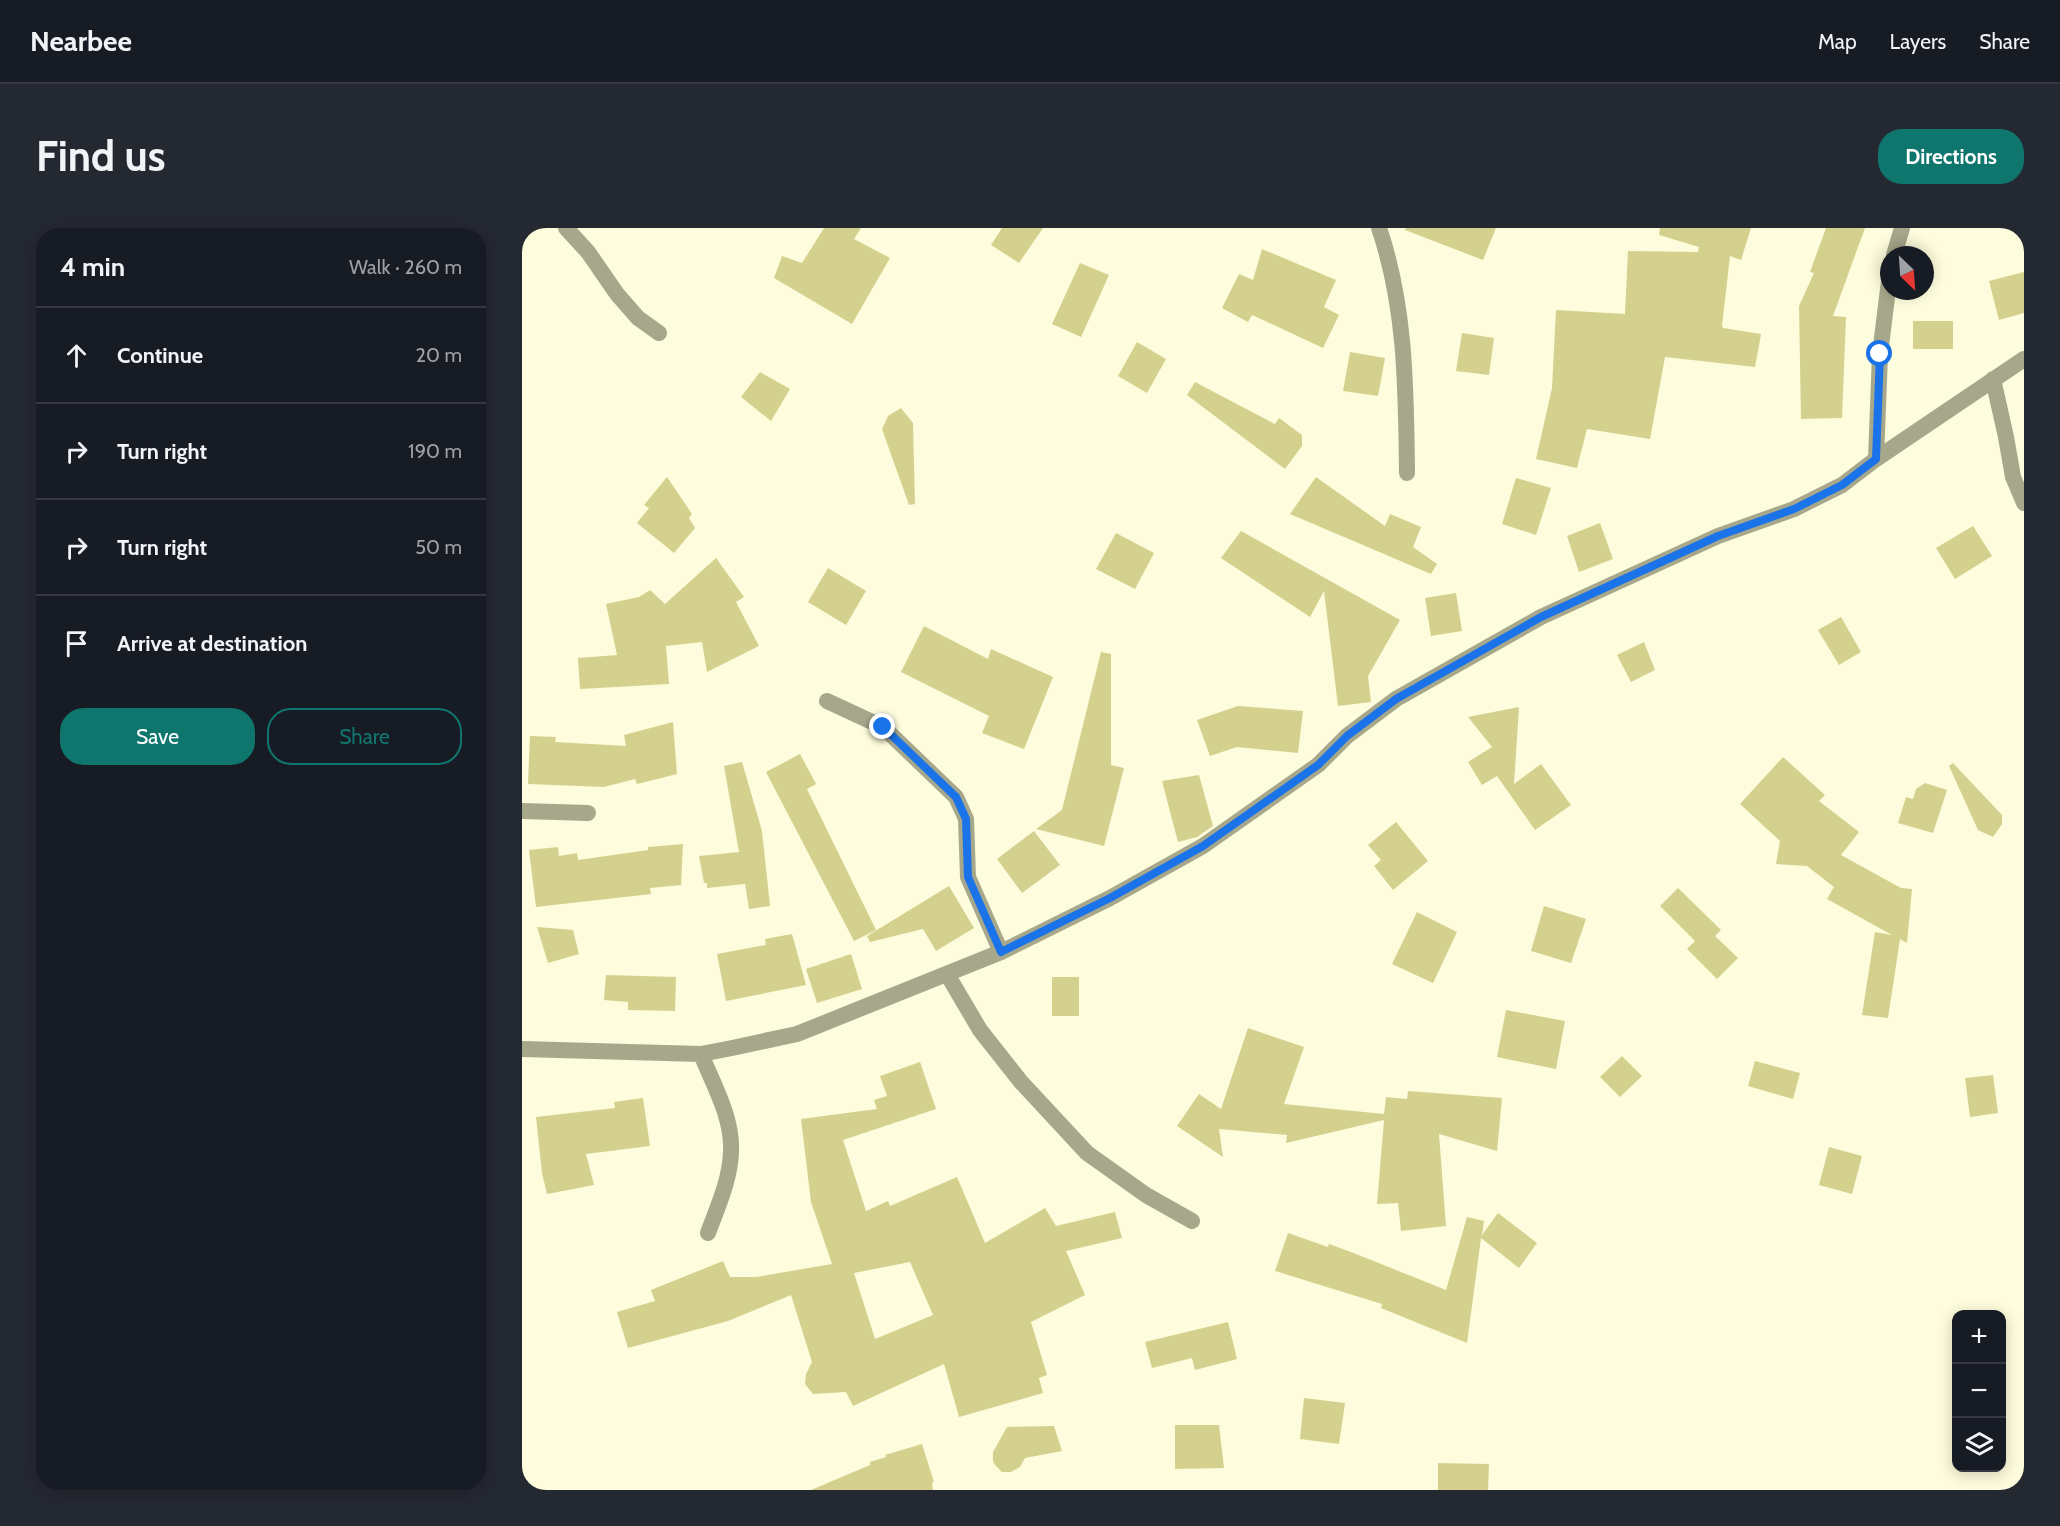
<!DOCTYPE html>
<meta charset="utf-8">
<style>
body{margin:0;font-family:Cabin,sans-serif;background:#242831;color:#f1f3f6}
.controls{position:absolute;right:18px;bottom:18px;display:grid;overflow:hidden;border-radius:12px;box-shadow:0 3px 15px #0003}
.controls button{width:54px;height:54px;display:grid;place-items:center;padding:0;border:0;border-bottom:2px solid #363941;background:#171b24;color:#f1f3f6;font:30px sans-serif}
.compass{position:absolute;left:1358px;top:18px;width:54px;height:54px;border-radius:50%;background:#171b24;box-shadow:0 3px 15px #0003;rotate:155deg}
.stop{position:absolute;width:18px;height:18px;margin:-14px;border:4px solid #1a73e8;border-radius:50%;background:#fff}
.stop.end{background:#1a73e8;border-color:#fff;box-shadow:0 2px 6px #0008}
.list{margin:0;padding:0;list-style:none}
h2{display:flex;justify-content:space-between;align-items:center;height:78px;margin:0;padding:0 24px;font-size:26px}
h2 small{font-size:20px;font-weight:400;color:#9ea1a6}
.list li{display:grid;grid-template-columns:39px 1fr auto;gap:18px;align-items:center;box-sizing:border-box;height:96px;padding:0 24px;border-top:2px solid #363941}
.list b{display:block;font-size:22px;white-space:nowrap}
.list em{font-size:20px;font-style:normal;color:#9ea1a6}
.actions{display:flex;gap:12px;padding:18px 24px}
.actions a{flex:1;padding:14px 0;border:2px solid #0f766e;border-radius:24px;text-align:center;font-size:21px;color:#0f766e}
.actions .main{background:#0f766e;color:#fff}
.icon{flex:none;width:33px;height:33px;fill:none;stroke:currentColor;stroke-width:2;stroke-linecap:round;stroke-linejoin:round}
.map{position:relative;flex:none;width:1502px;height:1262px;overflow:hidden;border-radius:24px}
header{display:flex;align-items:center;gap:36px;box-sizing:border-box;height:84px;padding:0 30px;background:#171b24;border-bottom:2px solid #363941}
header strong{font-size:28px}
nav{display:flex;gap:33px;margin-inline-start:auto;font-size:21px}
.intro{display:flex;align-items:center;justify-content:space-between;box-sizing:border-box;height:144px;padding:0 36px}
h1{margin:0;font-size:42px}
.button{padding:15px 27px;border-radius:24px;background:#0f766e;color:#fff;font-size:21px;font-weight:700}
main{display:flex;gap:36px;padding:0 36px}
aside{flex:1;background:#171b24;border-radius:24px;box-shadow:0 3px 15px #0003}
.map>svg:first-child{display:block}
.building{fill:#d4d18f;fill-rule:evenodd}
.lines{fill:none;stroke-linecap:round;stroke-linejoin:round}
.minor{stroke:#a7a78b;stroke-width:16}
.route{stroke:#1a73e8;stroke-width:8}
</style>
<header>
<strong>Nearbee</strong>
<nav><a>Map</a><a>Layers</a><a>Share</a></nav>
</header>
<div class="intro"><h1>Find us</h1><a class="button">Directions</a></div>
<main>
<aside>
<h2>4 min<small>Walk · 260 m</small></h2>
<ul class="list">
<li><svg class="icon" aria-label="ahead" viewBox="0 0 24 24"><path d="M12 20V5M6 11l6-6 6 6"/></svg><div><b>Continue</b></div><em>20 m</em></li>
<li><svg class="icon" aria-label="right" viewBox="0 0 24 24"><path d="M7 20v-9h11M14 6l5 5-5 5"/></svg><div><b>Turn right</b></div><em>190 m</em></li>
<li><svg class="icon" aria-label="right" viewBox="0 0 24 24"><path d="M7 20v-9h11M14 6l5 5-5 5"/></svg><div><b>Turn right</b></div><em>50 m</em></li>
<li><svg class="icon" aria-label="arrive" viewBox="0 0 24 24"><path d="M6 21V4h12l-3 4 3 4H6"/></svg><div><b>Arrive at destination</b></div></li>
</ul>
<div class="actions"><a class="main">Save</a><a>Share</a></div>
</aside>
<div class="map">
<svg width="1502" height="1262" viewBox="0 0 1502 1262">
<rect width="100%" height="100%" fill="#fdfcdc"/>
<path class="building" d="M302 0H339L332 11 368 30 330 96 252 50 260 28 280 35Z
M480 0H521L497 35 469 17Z
M884 0H974L961 32 883 2Z
M1138 0H1229L1219 32 1208 28 1200 98 1201 100 1239 106 1233 139 1143 129 1128 211 1065 201 1055 240 1014 231 1030 160 1034 82 1103 86 1106 23 1176 24 1177 19 1137 7Z
M1304 0H1343L1311 88 1324 89 1320 190 1279 191 1277 78 1292 45 1288 44Z
M740 21 814 52 802 79 817 87 801 120 730 87 726 94 700 80 717 46 731 52Z
M558 35 587 47 559 109 530 96Z
M1502 44V85L1477 92 1467 53Z
M1391 93H1431V121H1391Z
M940 105 972 110 967 147 934 143Z
M615 114 644 131 625 165 596 148Z
M828 124 863 130 856 168 821 163Z
M238 144 268 161 249 193 219 169Z
M673 154 753 196 757 190 780 207V218L763 241 665 167Z
M379 180 391 195 393 276 387 277 360 201 366 188Z
M145 249 170 286 167 290 173 300 152 325 115 295 127 280 122 277Z
M794 249 863 298 868 286 899 299 891 319 915 336 909 346 768 286Z
M994 250 1029 260 1014 307 980 296Z
M1078 295 1091 331 1057 344 1045 308Z
M1451 298 1470 328 1433 351 1414 320Z
M719 303 878 392 846 448 849 474 816 478 802 363 788 389 699 330Z
M594 305 632 325 613 361 574 341Z
M194 330 222 369 214 374 237 418 185 444 180 414 144 418 147 456 58 461 56 430 95 427 84 376 117 369 128 362 143 376Z
M306 340 344 363 324 397 286 374Z
M934 365 940 403 909 408 903 370Z
M1319 389 1339 424 1317 437 1296 402Z
M402 398 466 431 469 421 531 449 502 521 460 505 467 488 379 444Z
M1122 414 1133 442 1109 454 1095 427Z
M579 424 589 426V537L602 540 582 618 514 601 540 582Z
M716 478 781 483 776 525 715 519 688 528 675 492Z
M997 479 992 556 1019 536 1049 577 1013 602 975 548 960 557 946 534 970 519 946 489Z
M151 494 155 546 115 556 113 551 82 559 6 556 8 508 34 509 33 514 104 518 102 507Z
M278 526 294 556 285 561 354 702 332 713 244 544Z
M1261 529 1303 567 1297 573 1337 604 1319 627 1379 660 1390 661 1385 715 1378 711 1366 790 1340 787 1353 704 1370 707 1305 671 1312 659 1285 638 1254 636 1258 613 1218 576Z
M220 534 240 603 248 678 227 681 223 656 185 660V655H182L177 628 217 624 202 538Z
M1431 535 1480 587V596L1471 609 1456 602 1427 538Z
M677 547 691 598 675 609 656 614 640 553Z
M1403 555 1425 562 1411 605 1376 595 1384 569 1391 571 1394 561Z
M874 594 906 633 871 662 852 638 859 632 846 617Z
M512 603 538 637 500 665 475 631Z
M161 616 159 657 128 660 129 666 14 679 7 622 36 619 37 628 55 625 56 632 126 622V619Z
M427 658 452 700 414 723 401 701 348 714 345 708Z
M1156 660 1199 702 1193 708 1216 730 1195 751 1165 721 1173 713 1138 678Z
M1022 678 1064 691 1049 735 1009 723Z
M895 684 935 704 911 755 870 736Z
M15 699 51 702 57 726 26 735Z
M270 706 284 757 204 773 195 726 244 717 243 711Z
M329 726 340 761 295 775 284 741Z
M84 747 154 749 153 783 106 782V774L82 772Z
M530 749H557V788H530Z
M984 782 1043 793 1034 841 975 829Z
M726 800 782 819 762 876 862 886 864 869 885 871 886 863 980 870 975 923 917 906 924 998 879 1003 876 975 855 976 862 892 764 915 765 907 697 901 701 929 655 898 677 866 699 881Z
M1100 828 1120 848 1098 869 1078 849Z
M1233 833 1278 845 1271 871 1226 858Z
M398 834 414 881 321 912 344 983 366 973 368 978 435 949 463 1015 523 980 534 998 593 984 600 1010 544 1023 563 1067 509 1094 525 1147 517 1150 521 1165 437 1189 422 1136 331 1178 324 1164 291 1166 283 1156 284 1146 290 1134 269 1067 206 1093 106 1120 95 1084 133 1073 129 1062 201 1033 208 1049H234L310 1036 289 974 279 891 355 881 352 872 365 868 358 848ZM388 1034 411 1087 353 1111 332 1045Z
M1471 847 1476 885 1448 889 1443 850Z
M121 870 128 918 64 926 72 957 25 966 20 945 14 889 93 880 92 874Z
M1307 919 1340 928 1330 966 1297 957Z
M976 985 1015 1015 997 1040 959 1010 945 1115 859 1080 860 1076 753 1043 766 1005 806 1019 807 1016 829 1024 924 1062 945 989 962 993 960 1007Z
M706 1094 715 1131 673 1142 670 1130 630 1140 623 1114Z
M782 1170 823 1175 817 1216 778 1211Z
M653 1197H697L702 1240 653 1241Z
M532 1198 540 1223 503 1230 498 1239 489 1244H480L473 1237 471 1233V1224L485 1199Z
M400 1216 412 1254 410 1255 411 1262H289L348 1237V1234L364 1229 363 1227Z
M916 1235 967 1236 966 1262H916Z"/>
<g class="lines">
<path class="minor" d="M44 0 66 24 95 66 116 90 137 105
M857 0C884 79 884 162 885 245
M1372 27 1380 0
M1471 151 1484 209 1491 249 1502 275
M1354 231 1358 126 1367 53
M305 473 361 499 434 569 444 591 446 649 479 724
M0 583 66 585
M425 746 458 802 499 854 565 925 624 967 670 993
M0 821 179 826 210 820 275 806 479 724 588 670 681 618 796 537 825 508 874 471 1019 389 1196 308 1272 281 1320 257 1354 231 1502 131
M179 826C191 856 211 890 209 924 208 952 196 978 186 1005"/>
</g>
<g class="lines">
<path class="route" d="M361 499 434 569 444 591 446 649 479 724 588 670 681 618 796 537 825 508 874 471 1019 389 1196 308 1272 281 1320 257 1354 231 1358 126"/>
</g>
</svg>
<div class="controls">
<button>+</button>
<button>−</button>
<button><svg class="icon" aria-label="layers" viewBox="0 0 24 24"><path d="M12 4l9 5-9 5-9-5zM3 14l9 5 9-5"/></svg></button>
</div>
<svg class="compass" viewBox="-18 -18 36 36"><path d="M0-13l5 13h-10z" fill="#e53935"/><path d="M0 13l5-13h-10z" fill="#9ea1a6"/></svg>
<div class="stop" style="left:1358px;top:126px"></div>
<div class="stop end" style="left:361px;top:499px"></div>
</div>
</main>
